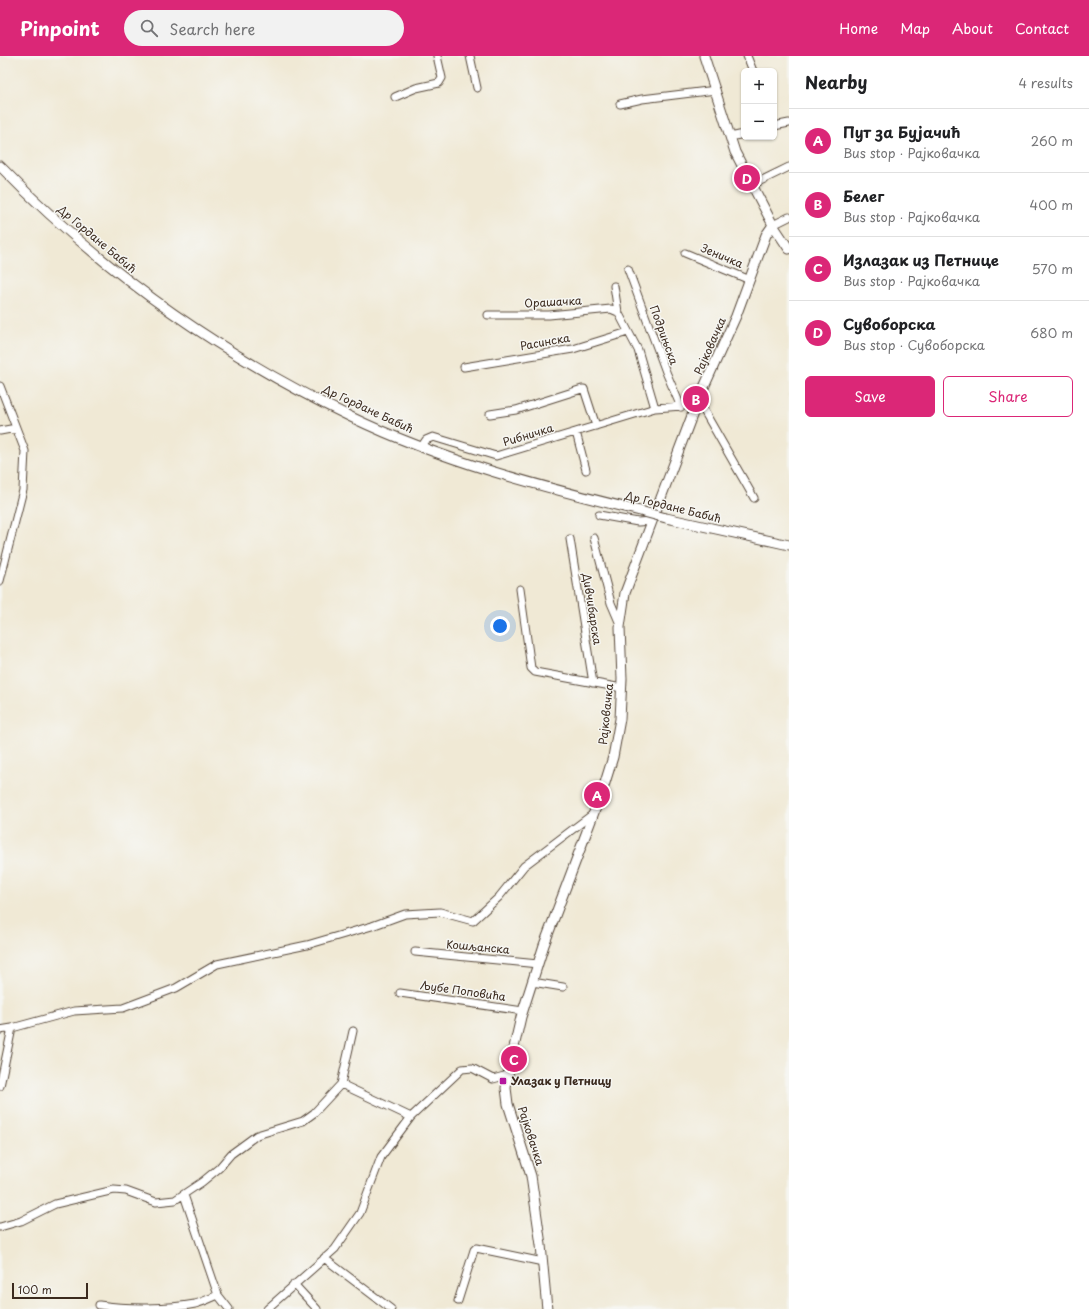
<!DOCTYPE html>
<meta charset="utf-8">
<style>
body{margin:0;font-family:"Playpen Sans",sans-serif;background:#f2f2f2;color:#202124}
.controls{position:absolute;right:12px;top:12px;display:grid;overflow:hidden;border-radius:6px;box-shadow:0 1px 3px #0004}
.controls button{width:36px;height:36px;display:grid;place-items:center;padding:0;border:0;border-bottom:1px solid #e0e0e0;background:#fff;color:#202124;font:20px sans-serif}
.scale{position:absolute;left:12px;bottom:10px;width:76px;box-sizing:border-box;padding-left:4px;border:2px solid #3b2a1e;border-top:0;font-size:11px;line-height:14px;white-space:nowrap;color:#3b2a1e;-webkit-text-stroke:3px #f6f6f2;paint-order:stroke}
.you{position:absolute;left:500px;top:570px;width:14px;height:14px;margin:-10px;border:3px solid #fff;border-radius:50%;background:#1a73e8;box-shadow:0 0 0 6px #1a73e833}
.badge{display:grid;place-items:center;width:26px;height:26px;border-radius:50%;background:#db2777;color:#fff;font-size:13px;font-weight:700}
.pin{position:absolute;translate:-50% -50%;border:2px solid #fff;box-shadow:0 1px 4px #0006}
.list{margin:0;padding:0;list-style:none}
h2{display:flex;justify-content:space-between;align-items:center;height:52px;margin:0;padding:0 16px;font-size:17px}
h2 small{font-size:13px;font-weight:400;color:#757577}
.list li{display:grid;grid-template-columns:26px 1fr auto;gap:12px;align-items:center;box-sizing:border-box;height:64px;padding:0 16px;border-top:1px solid #e0e0e0}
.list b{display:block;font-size:15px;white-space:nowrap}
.list p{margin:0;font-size:13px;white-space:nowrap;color:#757577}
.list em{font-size:13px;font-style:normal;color:#757577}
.actions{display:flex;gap:8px;padding:12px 16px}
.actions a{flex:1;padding:9px 0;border:1px solid #db2777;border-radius:6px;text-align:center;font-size:14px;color:#db2777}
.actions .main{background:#db2777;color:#fff}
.icon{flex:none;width:22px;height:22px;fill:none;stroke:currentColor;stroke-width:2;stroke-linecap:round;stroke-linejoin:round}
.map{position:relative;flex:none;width:789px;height:1253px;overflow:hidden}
header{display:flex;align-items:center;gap:24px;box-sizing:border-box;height:56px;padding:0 20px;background:#db2777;color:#fff}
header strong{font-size:19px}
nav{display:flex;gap:22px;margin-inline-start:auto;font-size:14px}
.search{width:280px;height:36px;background:#f2f2f2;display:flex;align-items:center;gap:10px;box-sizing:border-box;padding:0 14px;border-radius:22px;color:#757577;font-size:15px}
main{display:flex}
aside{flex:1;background:#fff}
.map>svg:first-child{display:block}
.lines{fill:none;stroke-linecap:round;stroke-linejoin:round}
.minor-casing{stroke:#564739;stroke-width:9}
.major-casing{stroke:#564739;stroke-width:11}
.minor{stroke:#fff;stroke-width:7}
.major{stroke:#fff;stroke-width:9}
.major-bridge-casing{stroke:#564739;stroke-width:11;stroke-linecap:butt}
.major-bridge{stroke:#fff;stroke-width:9}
.poi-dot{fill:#b5179e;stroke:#f6f6f2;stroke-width:1.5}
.labels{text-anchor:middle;stroke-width:3;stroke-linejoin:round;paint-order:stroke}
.street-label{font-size:11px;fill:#3b2a1e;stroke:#f6f6f2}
.poi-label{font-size:11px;font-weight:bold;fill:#3b2a1e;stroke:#f6f6f2;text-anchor:start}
</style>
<header>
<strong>Pinpoint</strong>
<div class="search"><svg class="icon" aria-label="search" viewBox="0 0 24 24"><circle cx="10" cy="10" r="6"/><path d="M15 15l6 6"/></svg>Search here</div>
<nav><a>Home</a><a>Map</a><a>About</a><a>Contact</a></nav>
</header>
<main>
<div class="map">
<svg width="789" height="1253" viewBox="0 0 789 1253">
<rect width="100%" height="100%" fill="#f6f6f2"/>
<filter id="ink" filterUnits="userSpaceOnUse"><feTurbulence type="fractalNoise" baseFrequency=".025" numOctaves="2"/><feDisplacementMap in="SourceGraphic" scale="8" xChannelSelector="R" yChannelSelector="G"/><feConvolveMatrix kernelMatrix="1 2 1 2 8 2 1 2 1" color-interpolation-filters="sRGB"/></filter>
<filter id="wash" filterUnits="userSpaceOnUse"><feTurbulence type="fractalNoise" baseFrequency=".012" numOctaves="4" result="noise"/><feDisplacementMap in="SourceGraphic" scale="16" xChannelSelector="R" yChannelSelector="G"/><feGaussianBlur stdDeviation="0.9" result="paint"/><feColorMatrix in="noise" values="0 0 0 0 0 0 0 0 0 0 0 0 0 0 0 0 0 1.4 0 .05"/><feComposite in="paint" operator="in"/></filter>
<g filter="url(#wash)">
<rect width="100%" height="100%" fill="#f0e9d5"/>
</g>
<g filter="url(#ink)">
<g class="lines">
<g class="minor-casing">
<path id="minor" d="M470 0 477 32
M747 0 753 15
M395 41 416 32 439 27 442 22 437 0
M620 48 642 43 716 34
M774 70 789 67
M730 81 744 78
M752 129 789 111
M773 169 789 161
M685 197 750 224
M628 213 666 316 681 351
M614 230 618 256 638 294 655 352
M488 259H549L611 253 618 256
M464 311 573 293 628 276
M0 330 25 395 23 434 0 525
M490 358 516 354 582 333H584L596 370
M0 375 16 372
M576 376 586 414
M422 390 426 384 433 381 496 400 655 352 696 349 703 353 754 442
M599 459 638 466 651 465
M594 482 611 547 620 568
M570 483 593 627
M520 533 531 612 535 616 622 632
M415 896 538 908
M532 926 563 931
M400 937 523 955
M0 974 12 972 74 955 123 952 176 932 217 908 307 889 372 870 405 858 440 856 473 865 499 841 524 810 593 758
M341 1028 411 1061
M0 1030 12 972
M184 1139 218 1239 229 1253
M0 1171 21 1165 55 1148 114 1134 126 1135 156 1146 175 1144 202 1126 219 1112 231 1098 257 1079 303 1065 314 1057 341 1028 353 975
M324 1202 391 1253
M294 1228 317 1253
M458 1245 474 1194 476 1192 543 1206
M99 1249C125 1253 170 1253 195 1248 203 1246 211 1242 218 1239
M267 1253 335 1193 360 1157 381 1101 411 1061 462 1013 472 1012 493 1023 508 1019"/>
</g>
<g class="major-casing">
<path id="major" d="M704 0 735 96 773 169 789 193
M0 110C101 214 220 298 351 361 442 405 542 431 640 455
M666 462 789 489
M547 1253 541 1189 531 1120 508 1048 506 1032 509 1013 521 961 544 889 604 730 613 701 620 663 622 623 620 571 625 537 696 349 736 260 766 179 773 169"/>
</g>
<use href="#minor" class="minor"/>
<use href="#major" class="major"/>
<g class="major-bridge-casing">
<path id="major-bridge" d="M640 455 666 462"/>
</g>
<use href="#major-bridge" class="major-bridge"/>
</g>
</g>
<rect class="poi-dot" x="499" y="1021" width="8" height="8" rx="2"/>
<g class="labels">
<g class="street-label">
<text transform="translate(97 183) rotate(40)" y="4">Др Гордане Бабић</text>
<text transform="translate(722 200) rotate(23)" y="4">Зеничка</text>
<text transform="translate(553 246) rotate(-3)" y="4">Орашачка</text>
<text transform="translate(664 279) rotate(70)" y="4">Подрињска</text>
<text transform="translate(545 286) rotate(-10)" y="4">Расинска</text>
<text transform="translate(710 290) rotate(-66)" y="4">Рајковачка</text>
<text transform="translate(368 353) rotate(25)" y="4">Др Гордане Бабић</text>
<text transform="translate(528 379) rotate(-17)" y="4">Рибничка</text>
<text transform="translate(673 451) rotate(14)" y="4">Др Гордане Бабић</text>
<text transform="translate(592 553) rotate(81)" y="4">Дивчибарска</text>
<text transform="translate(606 658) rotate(-84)" y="4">Рајковачка</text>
<text transform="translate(478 891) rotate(5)" y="4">Кошљанска</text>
<text transform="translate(463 935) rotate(8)" y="4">Љубе Поповића</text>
<text transform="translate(531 1080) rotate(72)" y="4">Рајковачка</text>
</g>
<g class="poi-label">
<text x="511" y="1029">Улазак у Петницу</text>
</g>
</g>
</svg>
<div class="controls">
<button>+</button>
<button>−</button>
</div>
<div class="scale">100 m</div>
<div class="you"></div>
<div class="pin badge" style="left:597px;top:739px">A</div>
<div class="pin badge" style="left:696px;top:343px">B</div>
<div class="pin badge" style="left:514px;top:1003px">C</div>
<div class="pin badge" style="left:747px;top:122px">D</div>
</div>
<aside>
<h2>Nearby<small>4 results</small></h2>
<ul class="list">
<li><span class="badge">A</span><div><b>Пут за Бујачић</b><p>Bus stop · Рајковачка</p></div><em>260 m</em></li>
<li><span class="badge">B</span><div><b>Белег</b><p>Bus stop · Рајковачка</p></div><em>400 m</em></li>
<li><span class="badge">C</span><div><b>Излазак из Петнице</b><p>Bus stop · Рајковачка</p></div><em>570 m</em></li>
<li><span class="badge">D</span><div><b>Сувоборска</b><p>Bus stop · Сувоборска</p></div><em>680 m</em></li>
</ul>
<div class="actions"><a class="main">Save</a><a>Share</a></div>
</aside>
</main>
